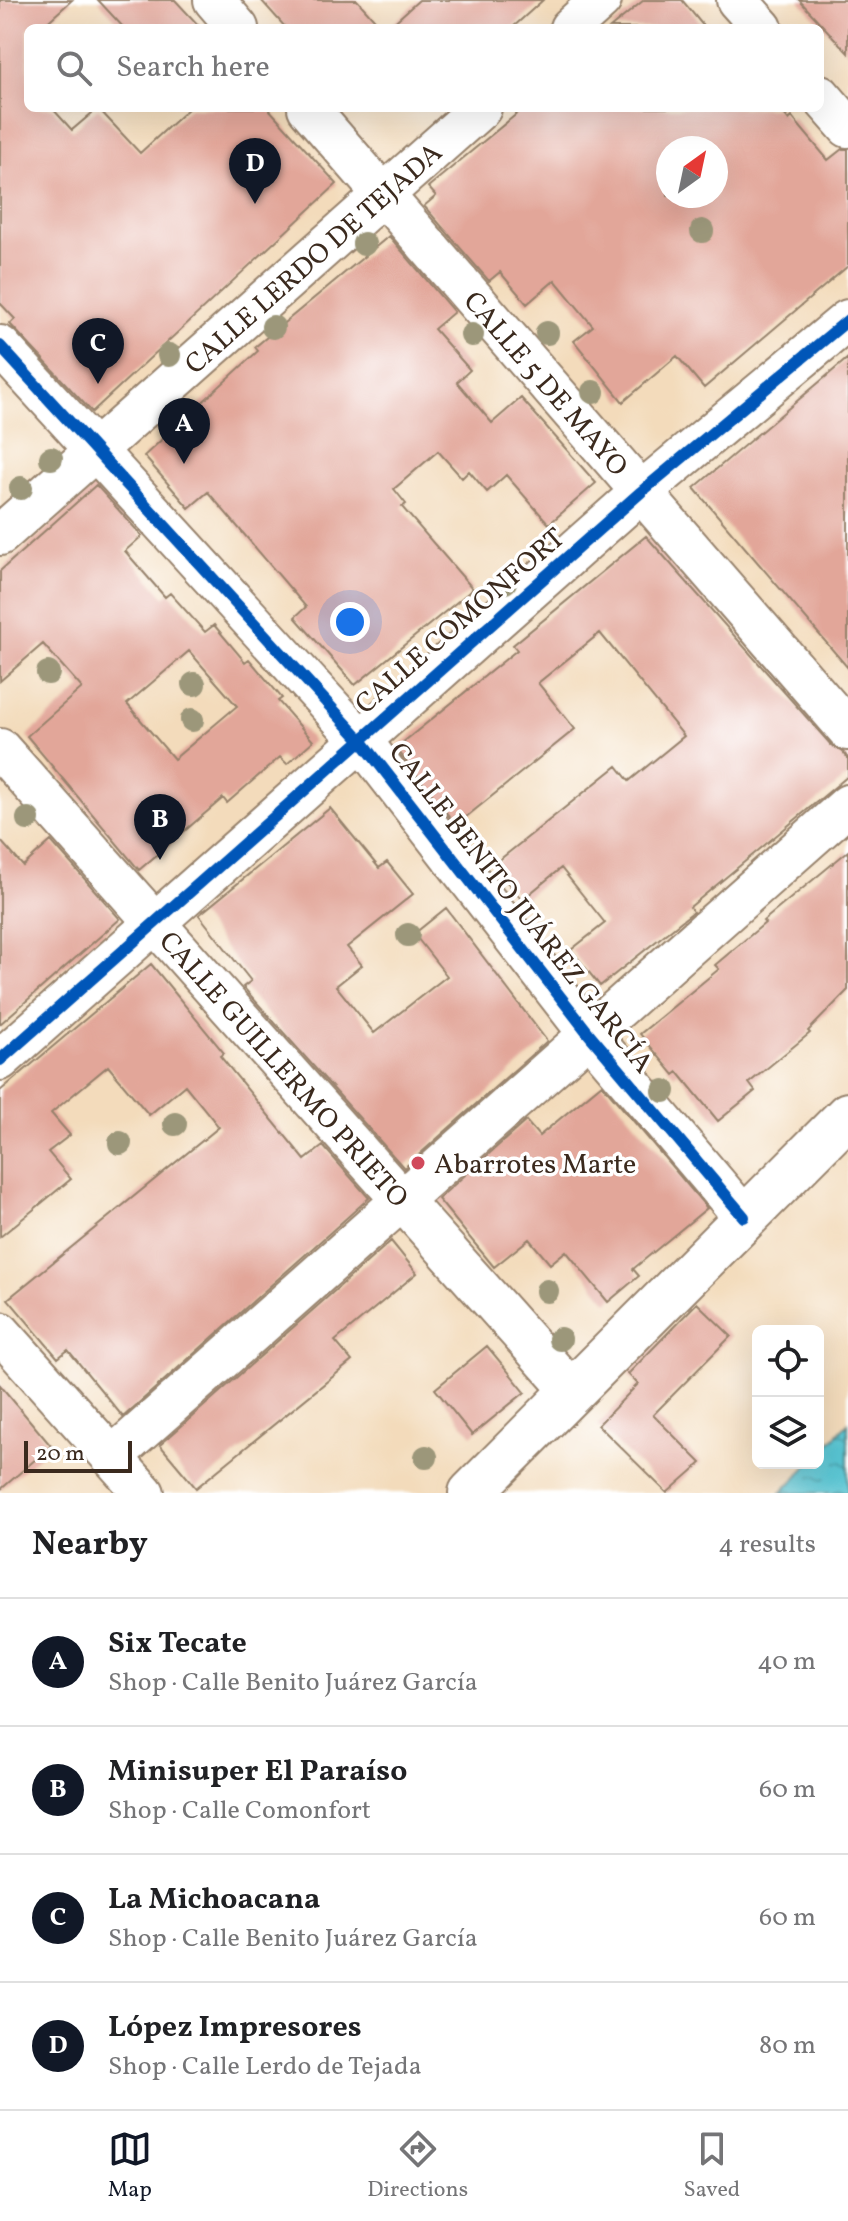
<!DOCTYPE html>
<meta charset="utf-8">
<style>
body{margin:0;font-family:Vollkorn,serif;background:#f2f2f2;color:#202124}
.controls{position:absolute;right:24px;bottom:24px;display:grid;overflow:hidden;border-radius:12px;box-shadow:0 8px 32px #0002}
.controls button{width:72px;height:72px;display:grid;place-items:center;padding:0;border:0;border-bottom:2px solid #e0e0e0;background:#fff;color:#202124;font:40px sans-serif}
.compass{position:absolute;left:656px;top:136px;width:72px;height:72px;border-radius:50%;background:#fff;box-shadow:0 8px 32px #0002;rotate:33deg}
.scale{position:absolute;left:24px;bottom:20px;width:108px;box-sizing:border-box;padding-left:8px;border:4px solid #3b2a1e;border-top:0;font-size:22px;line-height:28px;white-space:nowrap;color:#3b2a1e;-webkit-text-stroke:6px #fff;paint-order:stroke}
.you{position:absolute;left:350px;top:622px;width:28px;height:28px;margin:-20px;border:6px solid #fff;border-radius:50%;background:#1a73e8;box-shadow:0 0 0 12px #1a73e833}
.badge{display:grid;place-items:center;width:52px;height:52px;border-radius:50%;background:#111827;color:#fff;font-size:26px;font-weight:700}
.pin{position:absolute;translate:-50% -66px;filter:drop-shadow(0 2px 4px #0008)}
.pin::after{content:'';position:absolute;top:42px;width:28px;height:24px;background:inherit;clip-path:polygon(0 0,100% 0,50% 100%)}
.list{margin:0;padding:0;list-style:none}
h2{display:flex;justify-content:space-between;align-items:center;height:104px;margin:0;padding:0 32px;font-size:34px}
h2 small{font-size:26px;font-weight:400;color:#757577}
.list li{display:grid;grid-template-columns:52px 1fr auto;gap:24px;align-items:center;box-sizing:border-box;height:128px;padding:0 32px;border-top:2px solid #e0e0e0}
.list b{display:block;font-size:30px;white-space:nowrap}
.list p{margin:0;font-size:26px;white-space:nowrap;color:#757577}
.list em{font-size:26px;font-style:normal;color:#757577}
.icon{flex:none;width:44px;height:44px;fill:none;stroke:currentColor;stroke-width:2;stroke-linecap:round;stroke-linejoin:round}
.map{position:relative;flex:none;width:848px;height:1493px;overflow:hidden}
.search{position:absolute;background:#fff;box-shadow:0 8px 32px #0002;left:24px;right:24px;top:24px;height:88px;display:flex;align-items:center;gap:20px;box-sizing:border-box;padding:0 28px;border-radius:12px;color:#757577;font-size:30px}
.sheet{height:616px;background:#fff}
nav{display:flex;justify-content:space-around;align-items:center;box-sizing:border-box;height:112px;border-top:2px solid #e0e0e0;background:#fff;font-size:22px;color:#757577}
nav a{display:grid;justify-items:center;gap:4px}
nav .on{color:#111827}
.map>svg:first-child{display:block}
.water{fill:url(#water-ripples);stroke:#4a7778;stroke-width:2}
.building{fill:#e2a699;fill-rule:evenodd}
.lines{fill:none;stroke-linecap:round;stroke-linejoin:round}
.minor-casing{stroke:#97826c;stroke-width:44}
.tertiary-casing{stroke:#97826c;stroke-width:48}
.minor{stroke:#fff;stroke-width:40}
.tertiary{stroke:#fff;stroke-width:44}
.cycleway-casing{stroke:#fff;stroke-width:17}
.cycleway{stroke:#0057b8;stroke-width:12}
.tree{fill:#9c977a}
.poi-dot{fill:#d1495b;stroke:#fff;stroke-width:3}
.labels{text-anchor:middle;stroke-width:7;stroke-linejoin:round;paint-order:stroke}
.street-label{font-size:28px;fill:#3b2a1e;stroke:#fff}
.poi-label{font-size:28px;fill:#3b2a1e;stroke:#fff;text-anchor:start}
</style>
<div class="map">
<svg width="848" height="1493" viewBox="0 0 848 1493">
<defs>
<pattern id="water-ripples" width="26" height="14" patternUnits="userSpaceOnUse" patternTransform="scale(2)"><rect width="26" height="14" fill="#58c4d2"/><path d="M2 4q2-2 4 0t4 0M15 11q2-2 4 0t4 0" fill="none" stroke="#4a9faa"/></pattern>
</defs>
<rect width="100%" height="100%" fill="#fff"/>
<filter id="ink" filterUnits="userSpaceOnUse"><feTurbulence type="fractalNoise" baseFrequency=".0125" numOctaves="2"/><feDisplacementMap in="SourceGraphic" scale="16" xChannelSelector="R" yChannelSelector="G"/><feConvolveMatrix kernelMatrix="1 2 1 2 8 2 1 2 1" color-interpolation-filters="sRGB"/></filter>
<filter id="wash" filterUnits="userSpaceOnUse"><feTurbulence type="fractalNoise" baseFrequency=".006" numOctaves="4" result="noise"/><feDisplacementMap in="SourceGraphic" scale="32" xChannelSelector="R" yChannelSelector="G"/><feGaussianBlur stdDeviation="1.8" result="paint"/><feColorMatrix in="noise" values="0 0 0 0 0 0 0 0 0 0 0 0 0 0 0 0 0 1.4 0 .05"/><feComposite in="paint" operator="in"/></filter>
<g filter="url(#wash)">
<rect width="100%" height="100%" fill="#f3dbbb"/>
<path class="water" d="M848 1423V1493H781L810 1463H818V1455Z"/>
<g id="blocks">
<path class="building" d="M0 0H72L41 28H28V108H52L72 130 98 108 140 153 189 108H268L337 184 92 412 10 324 15 319 0 303Z
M98 0H175L201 28H124Z
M261 0H357L382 28H286Z
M419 0H543L512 28H388Z
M644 0H682L705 28H610Z
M799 0H848V53Z
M524 108H779L789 120 792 117 828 160 842 149H848V266L704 388 677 356 623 402 574 341 593 326 555 280 527 304 500 272 489 281 424 206 436 196 428 187ZM668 148H716V196H668Z
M389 236 454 312 434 329 470 370 457 382 492 423 521 398 596 483 549 524 506 475 487 492 469 471 462 478 438 451 394 489 406 504 402 507 473 589 355 685 295 617 306 607 208 492 189 508 144 456 258 351 255 347Z
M848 358V668L694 488Z
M96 485 142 536 125 551 165 597 170 593 205 632 214 625 245 662 249 659 282 698 278 701 313 741 287 764 280 757 227 803 223 798 139 870 27 736 82 688 43 644 0 681V571ZM189 651 237 706 174 759 127 704Z
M646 536 831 745 843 752 848 758V776L690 907 693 912 684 919 600 986 571 950 605 923 561 868 522 900 493 865 617 766 629 781 684 736 600 633 538 683 575 729 456 825 396 748 517 650 513 645Z
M330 808 379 868 387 862 413 894 347 947 362 965 336 986 374 1033 447 976 414 934 446 908 547 1041 404 1168 251 996 243 987 251 981 199 915Z
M0 840 23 866 51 841 120 919 0 1024Z
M848 851V990L808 1031 810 1033 749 1083 755 1091 718 1121 678 1072 674 1075 640 1034 719 969 715 965 765 923 763 921Z
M151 964 224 1053 220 1056 305 1160 323 1146 369 1198 123 1417 68 1350 58 1358 8 1299 219 1127 185 1085 149 1115 108 1066 51 1113 70 1135 48 1152 71 1179 0 1237V1091Z
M602 1084 707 1208 633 1269 639 1276 608 1302 566 1251 550 1264 529 1239 494 1267 438 1199 526 1121 539 1136Z
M391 1241 417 1273 335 1341 352 1361 196 1488 160 1445Z
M697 1303 731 1336 653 1415 701 1463 667 1493 598 1425 638 1384 628 1374Z
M487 1346 525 1392 472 1435 435 1389Z
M0 1385 51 1446 0 1490Z"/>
</g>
</g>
<g filter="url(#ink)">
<use href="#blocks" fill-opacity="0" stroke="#97826c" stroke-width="2"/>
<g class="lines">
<g class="minor-casing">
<g id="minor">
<path d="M214 0 238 28"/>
<path d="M737 0 762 28"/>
<path d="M570 28 601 0"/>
<path d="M820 95 848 127"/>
<path id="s1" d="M308 108 848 730"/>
<path d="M0 346 360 739 589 1034 744 1217"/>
<path id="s2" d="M0 535 481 108"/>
<path id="s3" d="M0 749 571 1390"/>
<path d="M0 1060 641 492 848 320"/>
<path d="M0 1332 144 1493"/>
<path d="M112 1457 848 805"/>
</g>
</g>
<g class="tertiary-casing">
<path id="tertiary" d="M471 1493 848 1115"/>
</g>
<use href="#minor" class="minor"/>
<use href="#tertiary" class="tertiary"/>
<g class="cycleway-casing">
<path id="cycleway" d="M0 346 360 739 589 1034 744 1217
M0 1060 641 492 848 320"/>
</g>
<use href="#cycleway" class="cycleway"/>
</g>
<g class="tree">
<circle cx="702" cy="231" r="12"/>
<circle cx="364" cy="244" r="12"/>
<circle cx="273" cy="327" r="12"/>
<circle cx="547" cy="333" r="12"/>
<circle cx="472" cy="335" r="12"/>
<circle cx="169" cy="355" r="12"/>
<circle cx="593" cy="392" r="12"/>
<circle cx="51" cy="458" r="12"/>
<circle cx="21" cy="488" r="12"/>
<circle cx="505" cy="582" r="12"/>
<circle cx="48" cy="673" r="12"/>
<circle cx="194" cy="684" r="12"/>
<circle cx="192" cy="720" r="12"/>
<circle cx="28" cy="819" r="12"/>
<circle cx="408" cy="935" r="12"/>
<circle cx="664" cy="1091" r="12"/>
<circle cx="175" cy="1124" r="12"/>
<circle cx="120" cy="1143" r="12"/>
<circle cx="547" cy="1291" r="12"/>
<circle cx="560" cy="1339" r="12"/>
<circle cx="426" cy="1457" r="12"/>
</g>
</g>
<circle class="poi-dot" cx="418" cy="1163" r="8"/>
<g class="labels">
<g class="street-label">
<text dy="10" stroke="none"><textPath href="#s2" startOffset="418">CALLE LERDO DE TEJADA</textPath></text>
<text dy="10" stroke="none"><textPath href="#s1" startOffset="364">CALLE 5 DE MAYO</textPath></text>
<text transform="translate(459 620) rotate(-41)" y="10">CALLE COMONFORT</text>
<text transform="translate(522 907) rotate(52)" y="10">CALLE BENITO JUÁREZ GARCÍA</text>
<text dy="10" stroke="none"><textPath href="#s3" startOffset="428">CALLE GUILLERMO PRIETO</textPath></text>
</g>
<g class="poi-label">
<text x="434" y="1173">Abarrotes Marte</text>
</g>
</g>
</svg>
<div class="controls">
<button><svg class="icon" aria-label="locate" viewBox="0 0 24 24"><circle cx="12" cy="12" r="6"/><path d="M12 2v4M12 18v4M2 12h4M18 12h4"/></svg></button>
<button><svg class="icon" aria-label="layers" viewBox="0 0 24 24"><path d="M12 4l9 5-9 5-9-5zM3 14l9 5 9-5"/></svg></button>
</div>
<svg class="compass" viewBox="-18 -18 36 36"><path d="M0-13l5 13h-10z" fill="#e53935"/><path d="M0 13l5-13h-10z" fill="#757577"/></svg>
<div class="scale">20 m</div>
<div class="you"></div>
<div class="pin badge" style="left:184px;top:464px">A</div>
<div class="pin badge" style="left:160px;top:860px">B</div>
<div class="pin badge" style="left:98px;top:384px">C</div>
<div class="pin badge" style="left:255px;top:204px">D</div>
<div class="search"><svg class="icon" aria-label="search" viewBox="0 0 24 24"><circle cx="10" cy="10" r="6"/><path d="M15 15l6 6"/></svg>Search here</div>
</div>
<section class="sheet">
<h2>Nearby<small>4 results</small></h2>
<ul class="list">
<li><span class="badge">A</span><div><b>Six Tecate</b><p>Shop · Calle Benito Juárez García</p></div><em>40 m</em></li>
<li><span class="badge">B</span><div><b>Minisuper El Paraíso</b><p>Shop · Calle Comonfort</p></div><em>60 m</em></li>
<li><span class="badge">C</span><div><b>La Michoacana</b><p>Shop · Calle Benito Juárez García</p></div><em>60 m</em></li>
<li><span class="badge">D</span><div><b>López Impresores</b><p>Shop · Calle Lerdo de Tejada</p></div><em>80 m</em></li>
</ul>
</section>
<nav>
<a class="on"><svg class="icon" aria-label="map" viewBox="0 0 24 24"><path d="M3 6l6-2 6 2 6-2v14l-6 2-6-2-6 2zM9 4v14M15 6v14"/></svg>Map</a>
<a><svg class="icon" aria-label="directions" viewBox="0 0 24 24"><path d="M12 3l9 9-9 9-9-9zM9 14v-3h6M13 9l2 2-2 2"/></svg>Directions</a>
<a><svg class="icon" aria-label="saved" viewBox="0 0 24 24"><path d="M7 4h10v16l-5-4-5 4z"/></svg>Saved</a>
</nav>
